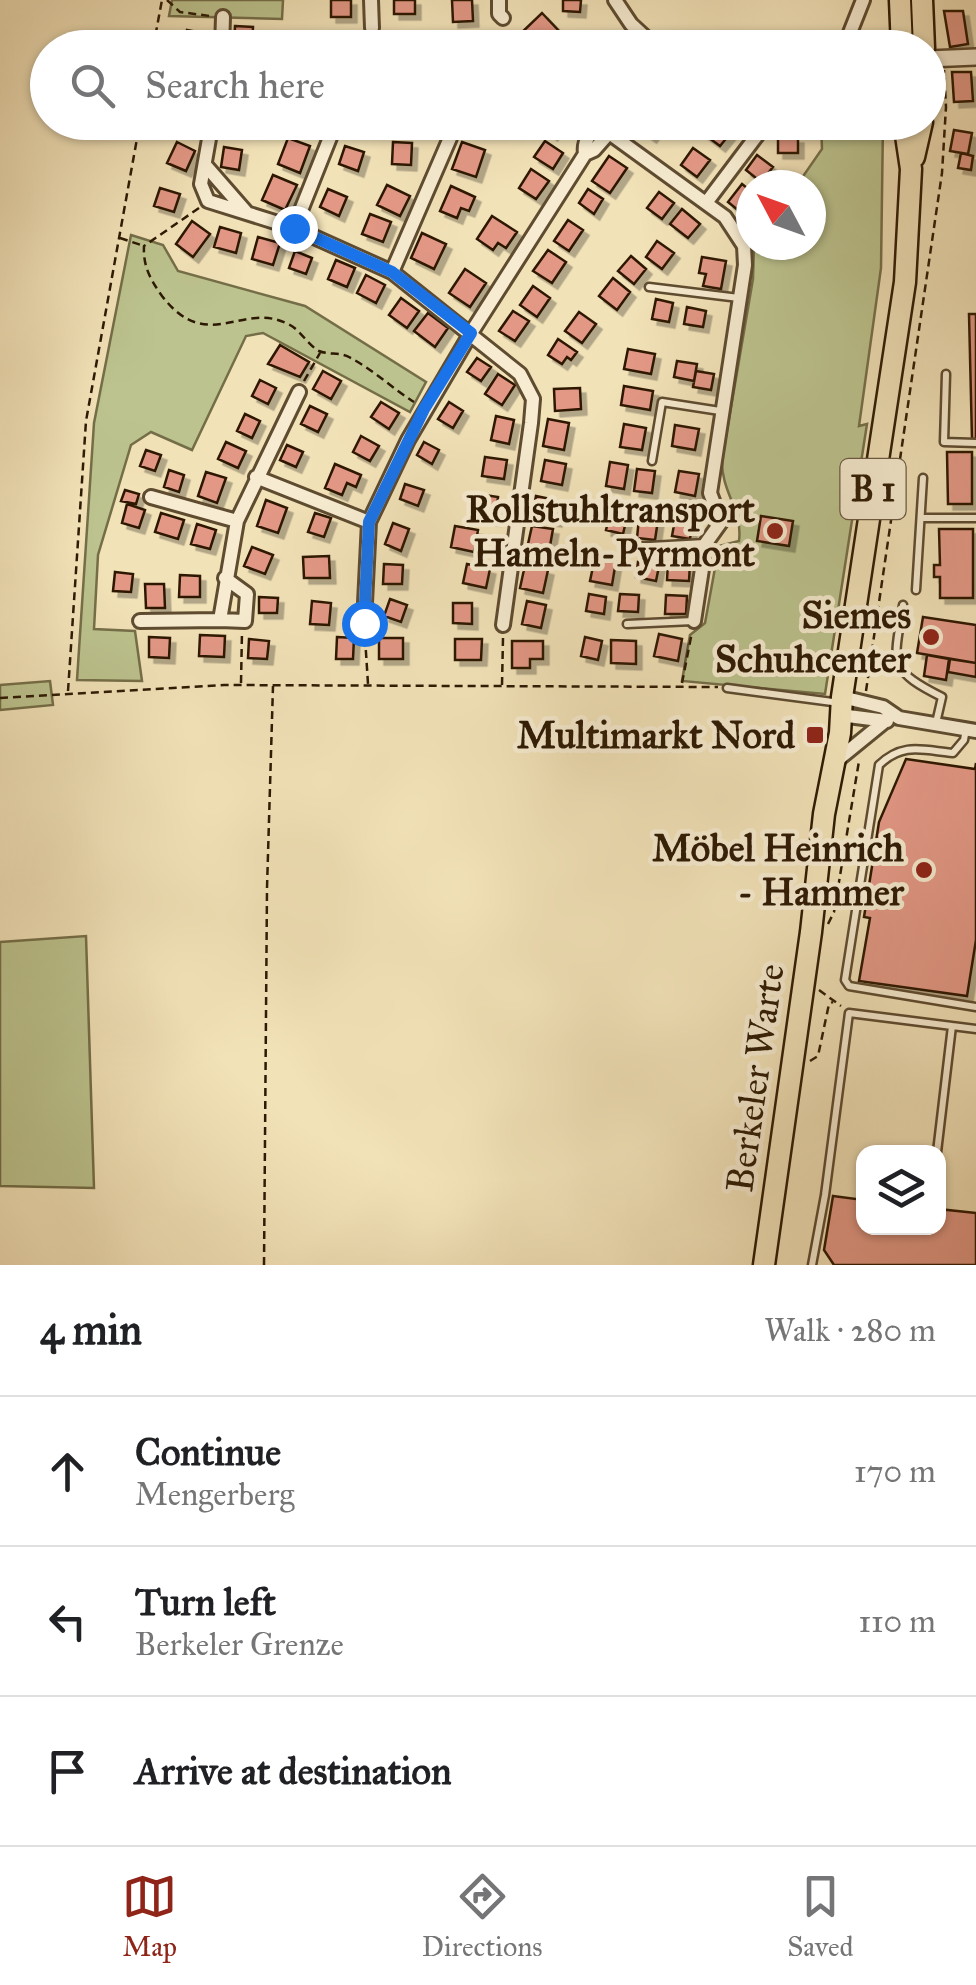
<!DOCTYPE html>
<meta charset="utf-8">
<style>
body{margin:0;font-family:"IM FELL Great Primer",serif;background:#f2f2f2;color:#202124}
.controls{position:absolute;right:30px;bottom:30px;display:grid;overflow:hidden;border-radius:20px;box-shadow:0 2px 8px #0004}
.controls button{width:90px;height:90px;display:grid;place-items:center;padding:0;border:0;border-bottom:2px solid #e0e0e0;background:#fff;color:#202124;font:50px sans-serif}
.compass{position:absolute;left:736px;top:170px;width:90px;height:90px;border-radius:50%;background:#fff;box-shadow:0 2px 8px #0004;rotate:311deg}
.stop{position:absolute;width:30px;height:30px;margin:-22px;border:8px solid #1a73e8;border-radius:50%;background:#fff}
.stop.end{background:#1a73e8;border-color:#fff;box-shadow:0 2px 10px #0008}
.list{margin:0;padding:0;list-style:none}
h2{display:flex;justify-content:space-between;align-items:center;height:130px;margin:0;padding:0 40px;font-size:42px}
h2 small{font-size:32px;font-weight:400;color:#757577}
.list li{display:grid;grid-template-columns:65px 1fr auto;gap:30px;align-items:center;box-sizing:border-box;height:150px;padding:0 40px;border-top:2px solid #e0e0e0}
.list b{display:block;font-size:38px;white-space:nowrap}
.list p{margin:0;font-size:32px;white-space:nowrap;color:#757577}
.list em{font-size:32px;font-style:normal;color:#757577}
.icon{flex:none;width:55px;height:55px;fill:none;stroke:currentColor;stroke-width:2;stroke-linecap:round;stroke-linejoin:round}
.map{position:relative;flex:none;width:976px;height:1265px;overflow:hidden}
.search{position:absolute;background:#fff;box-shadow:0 2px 8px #0004;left:30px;right:30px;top:30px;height:110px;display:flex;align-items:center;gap:25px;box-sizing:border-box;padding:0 35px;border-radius:55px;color:#757577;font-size:38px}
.sheet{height:580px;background:#fff}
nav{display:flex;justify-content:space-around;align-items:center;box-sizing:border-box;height:140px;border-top:2px solid #e0e0e0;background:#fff;font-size:28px;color:#757577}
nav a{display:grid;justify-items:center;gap:5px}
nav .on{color:#8f2418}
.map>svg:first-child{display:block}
.green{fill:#bcc38e;stroke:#746e48;stroke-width:2.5}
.building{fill:#e39886;stroke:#2d1903;stroke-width:2.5;filter:url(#shadow)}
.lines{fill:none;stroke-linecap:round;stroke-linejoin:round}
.service-casing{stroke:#5e4b30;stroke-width:11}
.minor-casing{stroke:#5e4b30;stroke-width:18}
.tertiary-casing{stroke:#5e4b30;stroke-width:20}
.primary-casing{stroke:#2d1903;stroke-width:25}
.path{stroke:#2d1903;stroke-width:2.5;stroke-dasharray:8 5;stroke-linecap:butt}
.service{stroke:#f7ecd1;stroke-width:6}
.minor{stroke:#f7ecd1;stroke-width:12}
.tertiary{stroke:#f7ecd1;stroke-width:15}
.primary{stroke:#f2e2b8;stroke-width:20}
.route{stroke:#1a73e8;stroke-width:12}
.poi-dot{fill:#8f2418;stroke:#f7ecd1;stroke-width:4}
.labels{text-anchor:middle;stroke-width:9;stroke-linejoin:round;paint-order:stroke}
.shield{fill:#f7ecd1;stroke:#6a5841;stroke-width:2.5}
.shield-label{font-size:35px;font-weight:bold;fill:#2d1903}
.poi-label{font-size:38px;font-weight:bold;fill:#2d1903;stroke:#f7ecd1;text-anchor:end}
.street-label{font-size:38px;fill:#2d1903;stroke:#f7ecd1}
</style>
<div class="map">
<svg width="976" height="1265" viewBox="0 0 976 1265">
<defs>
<filter id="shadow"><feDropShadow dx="5.5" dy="5.5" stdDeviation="0" flood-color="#0004"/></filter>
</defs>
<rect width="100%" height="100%" fill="#f2e2b8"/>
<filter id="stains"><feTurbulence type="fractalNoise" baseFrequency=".002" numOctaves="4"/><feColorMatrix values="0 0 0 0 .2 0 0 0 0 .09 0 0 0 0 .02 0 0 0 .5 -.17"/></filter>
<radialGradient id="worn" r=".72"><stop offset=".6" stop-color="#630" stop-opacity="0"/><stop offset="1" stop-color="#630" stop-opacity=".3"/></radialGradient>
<path class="green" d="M172 0H283L282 19 169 16Z
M821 123H883L881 268 859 426 867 424 825 694 682 681 690 635 705 623 719 546 739 541C743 510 721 492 722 460L753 279 754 245H811V185H797L822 149Z
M131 235 163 245 178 271 305 306 426 382 410 412 263 333 246 336 192 450 151 432 131 445 98 555 94 629 135 631 142 681 77 680 94 423Z
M50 681 53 705 0 710V685Z
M86 936 94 1188 0 1186V942Z"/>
<path class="building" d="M331 0H351V17H331Z
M394 0H415V14H394Z
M452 0H472L473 21 453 22Z
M563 0H581L580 12 563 11Z
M944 11H963L968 44 950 47Z
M542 13 559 31 541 48H529L518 36Z
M235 26 253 27 252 48H234Z
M187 30 208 34 205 48H183Z
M422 37H441V48H422Z
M392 38H411V48H392Z
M307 40 331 41V48H307Z
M952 72H971L973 101 954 102Z
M536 122H560L552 135Z
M636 122H662L651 137 634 125Z
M708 122H723L733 130 720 146 701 132Z
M954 130 972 133 968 154 950 151Z
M288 138 310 146 300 173 278 164Z
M778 138H798V153H778Z
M545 141 563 153 553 169 534 157Z
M177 142 195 151 186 171 167 163Z
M393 142 412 143 411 165 392 164Z
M462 142 485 150 476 177 452 169Z
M345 146 364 152 358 171 339 164Z
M224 147 242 150 239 170 221 167Z
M693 148 710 160 697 177 681 165Z
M961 153 973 156 971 170 958 168Z
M757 155 773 167 761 182 746 170Z
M609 156 627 168 610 193 592 181Z
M531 169 549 181 536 199 519 188Z
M273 175 297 185 285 210 262 200Z
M742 184 751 191V206L744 215 728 202Z
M387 185 410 196 400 216 377 205Z
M451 186 475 197 469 211 461 208 457 218 440 211Z
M160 188 180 194 174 212 154 206Z
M328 189 347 197 339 216 320 207Z
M588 189 603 199 594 214 579 203Z
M659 192 674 203 662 219 647 208Z
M682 209 700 224 688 238 670 224Z
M370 214 391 222 383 242 362 234Z
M492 216 517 232 506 248 498 243 493 250 477 239Z
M568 220 583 230 569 251 554 241Z
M192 221 210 234 193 257 176 244Z
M220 227 241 233 236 253 214 247Z
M422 233 446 244 434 269 411 258Z
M258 237 280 243 273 265 252 259Z
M657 241 674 253 662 269 646 257Z
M548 250 566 262 552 283 533 271Z
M295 251 312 258 306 274 289 268Z
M631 256 646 269 634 284 618 271Z
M702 257 726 261 721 289 703 286 706 274 699 273Z
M336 260 355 268 347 287 328 279Z
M465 269 486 283 470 307 449 293Z
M366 275 385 285 376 303 357 293Z
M613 278 630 292 617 310 599 296Z
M533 286 550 298 537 317 520 305Z
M401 298 419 311 407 328 389 315Z
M656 299 673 303 669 322 652 319Z
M687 307 706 311 703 327 684 324Z
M513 311 529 321 515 341 499 331Z
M579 312 596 324 582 343 565 331Z
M428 313 448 328 435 347 414 331Z
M969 314H976V439H972Z
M558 339 577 352 571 360 567 357 562 364 548 355Z
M280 345 309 362 300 377 268 364Z
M628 349 655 354 651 374 624 369Z
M477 358 491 367 481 381 467 372Z
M677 361 697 364 694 381 674 377Z
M323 371 341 381 331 399 313 389Z
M696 371 714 374 711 390 693 387Z
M498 374 515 385 502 405 485 394Z
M260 380 276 388 268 404 252 396Z
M624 386 653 391 650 410 621 405Z
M580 388 581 409 555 411 554 389Z
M381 402 399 413 389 429 371 417Z
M449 402 463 411 453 428 438 419Z
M310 406 327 414 318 432 301 424Z
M245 414 260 421 252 438 237 431Z
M496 416 514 420 509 444 491 440Z
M548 419 569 423 564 450 543 446Z
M624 424 646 428 642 450 620 447Z
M675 425 699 429 695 450 672 446Z
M361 436 379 446 370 461 353 452Z
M226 442 246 451 238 468 218 459Z
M424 442 439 450 432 464 417 455Z
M287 445 303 452 296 467 280 460Z
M146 450 161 455 155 471 140 466Z
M947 452H972V504H948Z
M485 457 507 460 504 479 482 476Z
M545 460 566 464 562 485 541 481Z
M610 462 628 465 624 489 606 486Z
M335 464 361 475 356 487 347 483 342 495 325 488Z
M637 469 655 471 652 493 634 491Z
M169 470 184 475 179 492 164 487Z
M679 471 699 474 695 496 675 492Z
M206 472 226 478 217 503 198 496Z
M405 484 424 490 418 506 400 499Z
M125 490 139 494 136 504 121 501Z
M478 494 498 497 495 520 475 517Z
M536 496 560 501 556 521 532 516Z
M266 500 287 508 278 533 257 526Z
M127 504 145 510 139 528 122 523Z
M161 513 184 520 178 539 155 532Z
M315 513 331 518 324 537 308 532Z
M610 514 627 517 623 534 606 530Z
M676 514 693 517 690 539 672 536Z
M761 516 793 521 789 546 757 541Z
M639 518 658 520 655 540 637 538Z
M393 523 409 529 401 551 385 544Z
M197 524 216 530 210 549 191 544Z
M455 526 478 530 474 552 451 547Z
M532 526 553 529 548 557 526 553Z
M939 529H973V598H940V577H934V565H940Z
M252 547 273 555 265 574 244 566Z
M329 556 330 578H304L303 557Z
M595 557 616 561 612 585 590 581Z
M638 562 659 566 656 581 636 577Z
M668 562 690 563 689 581 667 580Z
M384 564 403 565 402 584H383Z
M467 564 490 569 486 588 463 583Z
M525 565 548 570 543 593 520 588Z
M115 572 133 574 131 592 113 591Z
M180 575 200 576V597H179Z
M145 584H164L165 608H146Z
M589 594 606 597 604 614 586 611Z
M620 594 639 595 638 612 618 611Z
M666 595 687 596 686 614H665Z
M259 597 278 598 277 613H259Z
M390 599 407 605 401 622 384 616Z
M312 601 331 603 329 625 310 624Z
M527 601 546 605 541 628 522 624Z
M453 603H472V624L453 623Z
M923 617 976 625V663L917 653Z
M659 634 682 639 678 661 654 656Z
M200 635 225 636 224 657 199 656Z
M149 637 170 638 169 658 149 657Z
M337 637 354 638 353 659H336Z
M585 637 602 641 598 660 581 656Z
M379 638H403V659H379Z
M249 639 269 641 267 659 248 658Z
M455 639H482L481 660H455Z
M611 640 636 641V664L611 663Z
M512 641H543V659H530V668H512Z
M927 655 949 659 946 680 924 676Z
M950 659 976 663V677L948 672Z
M906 759 975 769 976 763V940L967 996 859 981 870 918 864 917 879 822Z
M833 1196 864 1200V1228H938V1209L976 1213V1265H834L824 1250Z"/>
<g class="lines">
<g class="service-casing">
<path id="service" d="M649 287 739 298
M946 374 944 442 976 443
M652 461 662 402 720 411
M921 518H976
M632 547 705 543
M916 590 923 478
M903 605C894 662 886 669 942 697L936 723
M627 624 693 621
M727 688 840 703
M966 729 964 740 953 753C922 750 903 742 879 765L845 980 849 986 976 1007
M937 1152 952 1026
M812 1265 825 1195 849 1013 976 1029"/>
</g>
<g class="minor-casing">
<path id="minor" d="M371 0 372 28
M499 0V14L503 18
M615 0 631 24 657 48
M222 48 223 17
M844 48 863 0
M212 122 201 184 208 201 294 228 392 272 520 374 533 399 531 423 503 625
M602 122 605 130 725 217 744 246 745 265 710 493 721 522 706 543 694 621
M585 154C583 140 590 132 602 125
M206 166 247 213
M706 203 761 130
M294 228 331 135
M392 272 450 138
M256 477 369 522
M151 497 237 521
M220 620 245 621 247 594 225 578
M140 621 220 620 237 521 299 392
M364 623 369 522 408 440 471 333 585 154 594 150 609 133
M842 697 883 707 899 718 976 731
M840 715 887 721
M835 762 884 722"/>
</g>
<g class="tertiary-casing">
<path id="tertiary" d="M928 59 976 57"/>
</g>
<g class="primary-casing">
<path id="primary" d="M900 0 902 48
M922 0 924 48
M914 157 922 122
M764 1265 811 932 824 814 840 733 842 697 905 282 911 169 904 122"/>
</g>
<path class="path" d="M167 0 180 12 210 16
M153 48 162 0
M881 48 880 38 887 34
M199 208 144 246C143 266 150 279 162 296 208 356 243 299 290 325 301 331 308 345 319 351 328 355 340 352 349 357 372 369 392 388 414 402
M120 238 141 245
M304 381 320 353
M365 637 368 684
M241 683 242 631
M682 683 692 632
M502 685 503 638
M68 691 86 421 140 122
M866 691 942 173 946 107 944 70
M0 698 224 685 718 687
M814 745 819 726
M828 924 834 912 859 761
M819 990 841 1006
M810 1061 818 1056 829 1004 833 1002
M264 1265 267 888 273 686"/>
<use href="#service" class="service"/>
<use href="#minor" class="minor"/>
<use href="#tertiary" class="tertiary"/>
<use href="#primary" class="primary"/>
</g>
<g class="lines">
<path class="route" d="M294 228 392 272 471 333 424 409 369 522 364 623"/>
</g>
<g class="poi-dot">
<circle cx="775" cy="531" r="10"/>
<circle cx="931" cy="637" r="10"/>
<rect x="805" y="725" width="20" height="20" rx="5"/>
<circle cx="924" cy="870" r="10"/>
</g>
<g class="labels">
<rect class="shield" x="840.5" y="459" width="65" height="60" rx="8"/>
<g class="shield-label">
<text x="873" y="501">B 1</text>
</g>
<g class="poi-label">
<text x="755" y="522">Rollstuhltransport<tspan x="755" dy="44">Hameln-Pyrmont</tspan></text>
<text x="911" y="628">Siemes<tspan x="911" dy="44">Schuhcenter</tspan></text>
<text x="795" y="748">Multimarkt Nord</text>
<text x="904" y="861">Möbel Heinrich<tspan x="904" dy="44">- Hammer</tspan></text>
</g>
<g class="street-label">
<text transform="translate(755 1078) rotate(-82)" y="13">Berkeler Warte</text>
</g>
</g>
<rect width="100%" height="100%" filter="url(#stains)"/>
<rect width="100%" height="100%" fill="url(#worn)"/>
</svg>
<div class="controls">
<button><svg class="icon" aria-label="layers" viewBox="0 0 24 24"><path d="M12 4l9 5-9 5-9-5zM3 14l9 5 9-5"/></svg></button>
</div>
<svg class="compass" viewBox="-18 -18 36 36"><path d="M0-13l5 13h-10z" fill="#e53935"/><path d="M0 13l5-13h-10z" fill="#757577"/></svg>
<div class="stop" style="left:364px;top:623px"></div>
<div class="stop end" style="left:294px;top:228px"></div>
<div class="search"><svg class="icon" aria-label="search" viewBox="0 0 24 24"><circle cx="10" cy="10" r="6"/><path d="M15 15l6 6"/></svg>Search here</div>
</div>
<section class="sheet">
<h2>4 min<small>Walk · 280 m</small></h2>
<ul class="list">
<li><svg class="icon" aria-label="ahead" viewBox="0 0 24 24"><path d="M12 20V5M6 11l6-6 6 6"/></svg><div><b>Continue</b><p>Mengerberg</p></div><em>170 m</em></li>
<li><svg class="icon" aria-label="left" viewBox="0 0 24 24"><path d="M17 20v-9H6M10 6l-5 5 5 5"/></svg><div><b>Turn left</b><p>Berkeler Grenze</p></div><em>110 m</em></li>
<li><svg class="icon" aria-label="arrive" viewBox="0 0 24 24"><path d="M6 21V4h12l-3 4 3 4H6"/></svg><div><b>Arrive at destination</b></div></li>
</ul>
</section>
<nav>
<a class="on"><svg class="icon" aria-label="map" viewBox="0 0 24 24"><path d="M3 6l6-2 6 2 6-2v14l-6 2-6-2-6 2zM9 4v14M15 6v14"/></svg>Map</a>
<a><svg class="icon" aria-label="directions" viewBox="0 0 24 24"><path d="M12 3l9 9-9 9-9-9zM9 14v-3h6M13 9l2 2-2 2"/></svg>Directions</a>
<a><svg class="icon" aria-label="saved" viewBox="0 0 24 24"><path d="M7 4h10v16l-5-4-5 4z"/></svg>Saved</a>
</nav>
